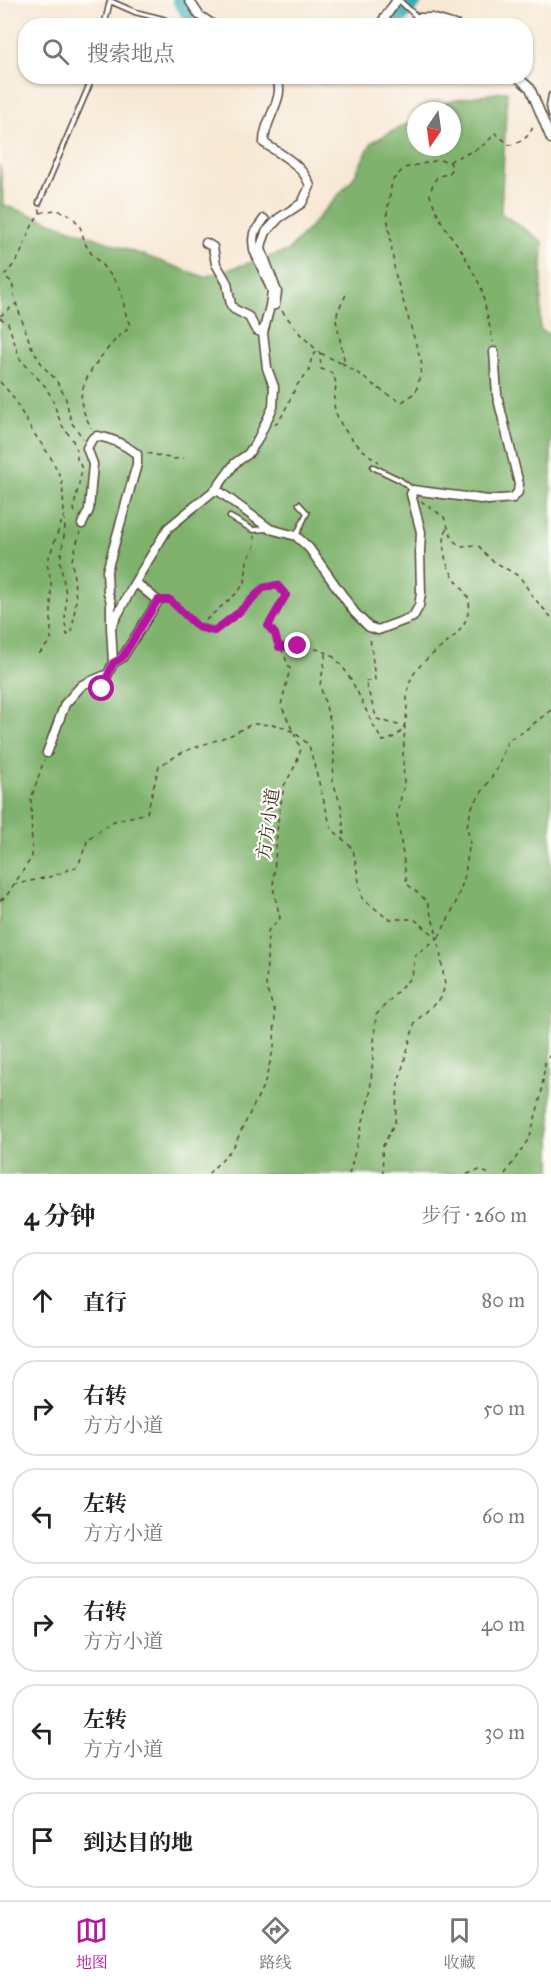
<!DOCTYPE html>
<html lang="zh">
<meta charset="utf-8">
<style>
body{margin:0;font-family:"IM FELL Great Primer","Noto Serif SC",serif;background:#f6f6f6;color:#202124}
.compass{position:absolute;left:407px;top:102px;width:54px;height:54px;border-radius:50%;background:#fff;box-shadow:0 2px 4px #0004;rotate:193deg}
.stop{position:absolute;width:18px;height:18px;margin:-14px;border:4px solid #b5179e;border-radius:50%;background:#fff}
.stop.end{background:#b5179e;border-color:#fff;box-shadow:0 2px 6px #0008}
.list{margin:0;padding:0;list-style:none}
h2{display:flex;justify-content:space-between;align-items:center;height:78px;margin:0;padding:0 24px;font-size:26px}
h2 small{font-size:20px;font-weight:400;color:#757577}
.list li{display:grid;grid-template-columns:39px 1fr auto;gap:18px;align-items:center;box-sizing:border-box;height:96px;margin:0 12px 12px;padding:0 12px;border:2px solid #e0e0e0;border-radius:24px}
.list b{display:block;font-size:22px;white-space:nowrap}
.list p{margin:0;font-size:20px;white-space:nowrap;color:#757577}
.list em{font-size:20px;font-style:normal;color:#757577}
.icon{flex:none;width:33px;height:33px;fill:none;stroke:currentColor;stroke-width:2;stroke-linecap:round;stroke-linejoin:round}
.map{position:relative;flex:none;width:551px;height:1174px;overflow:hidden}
.search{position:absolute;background:#fff;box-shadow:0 2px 4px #0004;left:18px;right:18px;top:18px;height:66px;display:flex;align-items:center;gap:15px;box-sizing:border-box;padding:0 21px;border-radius:24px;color:#757577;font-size:22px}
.sheet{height:726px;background:#fff}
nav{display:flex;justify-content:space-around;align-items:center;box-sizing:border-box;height:84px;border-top:2px solid #e0e0e0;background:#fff;font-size:16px;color:#757577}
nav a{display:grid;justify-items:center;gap:3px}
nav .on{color:#b5179e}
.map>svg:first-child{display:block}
.forest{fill:#7fb26d;stroke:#5d6e46;stroke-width:1.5}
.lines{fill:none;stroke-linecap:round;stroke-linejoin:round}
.river{stroke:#3bacb5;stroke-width:16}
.lane-casing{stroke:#574639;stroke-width:7}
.street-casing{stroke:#574639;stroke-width:11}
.path{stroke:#574639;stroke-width:1.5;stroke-dasharray:4.5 4.5;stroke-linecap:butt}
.lane{stroke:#fff;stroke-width:4}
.street{stroke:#fff;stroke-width:8}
.route{stroke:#b5179e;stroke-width:8}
.labels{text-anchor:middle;stroke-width:4.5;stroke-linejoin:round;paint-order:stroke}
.street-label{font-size:18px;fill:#3b2a1e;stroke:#fdfcf7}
</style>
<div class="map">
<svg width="551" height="1174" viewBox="0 0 551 1174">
<rect width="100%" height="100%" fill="#fdfcf7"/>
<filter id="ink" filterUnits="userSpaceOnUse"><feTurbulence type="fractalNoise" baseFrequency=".0167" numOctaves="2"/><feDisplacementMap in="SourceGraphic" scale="12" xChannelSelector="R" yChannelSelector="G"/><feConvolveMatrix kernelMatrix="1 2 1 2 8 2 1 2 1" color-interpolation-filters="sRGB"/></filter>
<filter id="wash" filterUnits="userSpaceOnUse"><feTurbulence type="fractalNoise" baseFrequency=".008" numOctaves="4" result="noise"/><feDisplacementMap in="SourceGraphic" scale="24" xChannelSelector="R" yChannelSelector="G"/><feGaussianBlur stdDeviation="1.35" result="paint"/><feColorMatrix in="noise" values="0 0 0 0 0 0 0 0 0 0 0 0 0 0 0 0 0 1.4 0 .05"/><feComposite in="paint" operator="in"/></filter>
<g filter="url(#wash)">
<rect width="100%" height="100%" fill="#f7e8d4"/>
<path class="forest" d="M507 91 501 213 543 242 540 329 551 336V1174H0V165L4 205 204 277 288 251 352 180 372 142 416 119V147H452V111H431L453 100Z"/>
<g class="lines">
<path class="river" d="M180 0 193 20 203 26
M391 26 415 0
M324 76H331"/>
</g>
</g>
<g filter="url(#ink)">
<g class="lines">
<g class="lane-casing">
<path id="lane" d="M399 0 417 17
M110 1 135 12 163 19 180 26
M104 26 110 1
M551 95 549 106 551 115
M39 203 89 86 92 76
M373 467 400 480 413 490
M230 517 253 530 267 529
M296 536 307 513 299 504"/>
</g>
<g class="street-casing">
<path id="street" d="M189 0 199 15 215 26
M418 18H432L458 26
M379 26 397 0
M516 76 530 88 551 139
M264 219 254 233 253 240 254 250 272 291 270 306 275 305 277 292 261 249 262 243 266 232 279 218 302 203 310 186C303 165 282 155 264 143 263 119 290 94 274 76
M206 243 213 247 216 264 227 283 231 305 234 309 249 317 256 330 263 333 270 306
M263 333 267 368 274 387 273 407 257 441 248 454 235 463 216 489 270 529 296 536 309 548 355 613 369 627 378 630 413 617 419 606 421 593 420 551 421 532 411 494 413 490 488 500 513 498 518 492 519 484 497 395 494 352
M82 524 89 510 93 464 87 448 92 439 97 436C112 438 125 445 137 454V464L107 571 108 593 111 602V626
M113 663 122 658 158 601 135 582
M102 689 108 674
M47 753 65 704 82 685 108 674 113 663 111 627 135 582 168 528 216 489"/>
</g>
<path class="path" d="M450 162 453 159C472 151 482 150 495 133L510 145C523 142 530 136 534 124
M40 209V213C30 226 26 242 19 257 15 264 9 269 4 276L12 282 15 300 31 346 43 366 56 380 61 389 66 399 71 422 83 438
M41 213C57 207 71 211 80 227 83 234 84 243 88 249 96 260 115 277 120 289 124 301 124 313 130 325 127 332 122 333 117 338 103 354 81 378 81 400 82 410 87 419 91 428
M282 311 301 335 320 353 321 369 332 373C340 387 333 390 334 404 336 426 361 451 379 462
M0 316 16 304
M0 318 8 323 20 359 45 386 52 398 61 424 72 439 77 450V460L81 466V475L74 506 75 515
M342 363C363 375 379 392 402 402L416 392 422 365 395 273 387 214 392 181 404 168 439 160 450 162 452 167 449 174 438 176 433 183 430 195 432 201 443 225 462 251 481 287 493 342
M0 382 11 394 33 432 50 456 62 480 65 529 60 561 66 594 65 623 67 635 72 633 76 599 72 560 80 532
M275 425 282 416 297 385 309 371 311 360 316 352C325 354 332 360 342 363L344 359 336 320 338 310 348 291
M147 453 174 459 184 458
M421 501 444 517 453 540 460 546 478 545 490 559 520 577 533 597 551 617
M165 600H170L198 627 214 631 238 613 263 588 277 585 286 595 268 626 275 634 290 669 281 705 301 749 296 764 284 786 278 820 273 887 280 918 268 931 266 988 275 1012 274 1047 265 1082 233 1148 208 1174
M199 626 238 592 245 582 247 561 255 545 254 536
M279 647C294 646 311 646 325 652 351 662 366 719 383 741 420 733 399 702 412 677 427 649 465 642 469 608 471 598 464 591 458 583 445 566 440 548 447 527
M39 654 51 640V581L47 563 64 515
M326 654 320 685 330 721 334 755 333 782 342 809 344 840
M13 885 53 876 78 866 88 839 114 821 147 813 159 766 185 751 231 735 252 724 278 725 294 732 309 745 331 828 353 849 362 898 388 919H414L438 938 445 985 441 998 415 1022 398 1084 395 1122 382 1148 383 1174
M0 900 5 898 32 857 31 799 44 760
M439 937 455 905 464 879 470 842 467 826 472 807 497 769 508 740 523 732 551 710
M551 1034V1043
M349 1174 370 1095 376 1015 412 976 415 955 438 938 427 901 407 884 397 814 404 785 403 756 405 727 377 719 365 681 375 680 370 637
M467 1174 480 1170 489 1174
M505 1174 530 1137 541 1096 545 1063 551 1053"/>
<use href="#lane" class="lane"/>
<use href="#street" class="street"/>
</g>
</g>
<g class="lines" filter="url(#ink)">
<path class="route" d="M102 689 113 663 122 658 158 600H170L198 627 214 631 238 613 263 588 277 585 286 595 268 626 275 634 279 647 298 646"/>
</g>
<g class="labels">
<g class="street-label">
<text transform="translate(268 824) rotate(-82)" y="6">方方小道</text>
</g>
</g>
</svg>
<svg class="compass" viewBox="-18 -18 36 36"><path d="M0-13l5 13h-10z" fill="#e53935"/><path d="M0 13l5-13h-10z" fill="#757577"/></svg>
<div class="stop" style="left:102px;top:689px"></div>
<div class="stop end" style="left:298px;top:646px"></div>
<div class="search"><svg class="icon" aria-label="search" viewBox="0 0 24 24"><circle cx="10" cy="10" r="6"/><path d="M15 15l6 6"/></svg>搜索地点</div>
</div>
<section class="sheet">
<h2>4 分钟<small>步行 · 260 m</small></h2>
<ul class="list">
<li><svg class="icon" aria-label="ahead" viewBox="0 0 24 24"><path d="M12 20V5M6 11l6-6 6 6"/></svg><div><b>直行</b></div><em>80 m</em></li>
<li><svg class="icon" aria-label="right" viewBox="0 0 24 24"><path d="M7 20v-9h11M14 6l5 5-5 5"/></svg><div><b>右转</b><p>方方小道</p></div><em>50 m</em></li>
<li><svg class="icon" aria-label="left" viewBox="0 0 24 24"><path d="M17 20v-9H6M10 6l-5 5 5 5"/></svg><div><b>左转</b><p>方方小道</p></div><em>60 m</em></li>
<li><svg class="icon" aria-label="right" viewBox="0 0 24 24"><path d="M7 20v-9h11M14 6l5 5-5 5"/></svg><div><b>右转</b><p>方方小道</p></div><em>40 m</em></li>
<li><svg class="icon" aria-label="left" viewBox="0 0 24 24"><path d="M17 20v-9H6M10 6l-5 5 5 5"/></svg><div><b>左转</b><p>方方小道</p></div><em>30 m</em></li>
<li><svg class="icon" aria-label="arrive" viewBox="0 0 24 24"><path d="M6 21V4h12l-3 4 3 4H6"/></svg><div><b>到达目的地</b></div></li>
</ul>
</section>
<nav>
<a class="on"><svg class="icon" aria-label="map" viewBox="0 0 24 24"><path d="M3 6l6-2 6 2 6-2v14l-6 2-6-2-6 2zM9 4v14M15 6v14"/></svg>地图</a>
<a><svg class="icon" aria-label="directions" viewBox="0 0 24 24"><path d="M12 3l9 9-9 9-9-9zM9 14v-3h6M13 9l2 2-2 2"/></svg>路线</a>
<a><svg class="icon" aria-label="saved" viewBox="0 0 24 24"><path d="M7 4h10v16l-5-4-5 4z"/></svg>收藏</a>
</nav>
